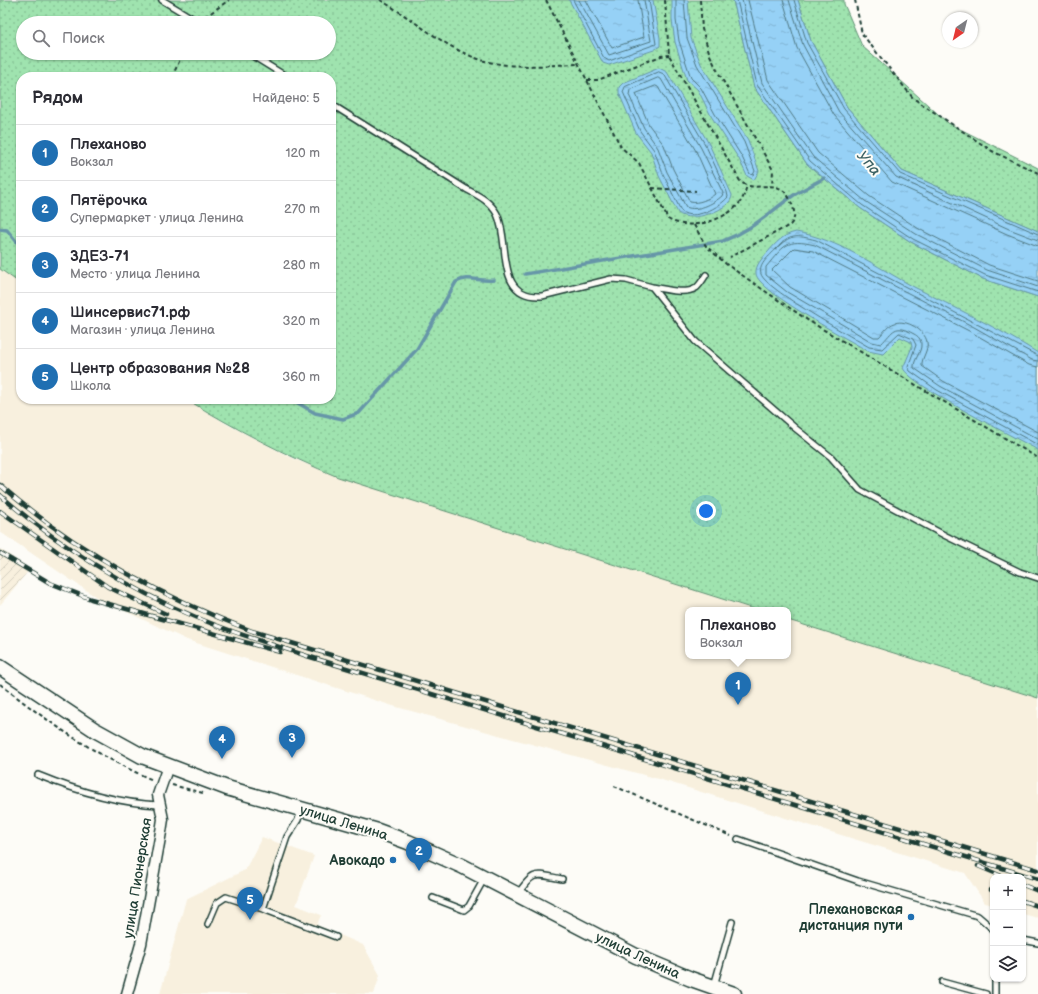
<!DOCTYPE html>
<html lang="ru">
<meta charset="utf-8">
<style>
body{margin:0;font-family:"Balsamiq Sans",sans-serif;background:#f2f2f3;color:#2b2b33}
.controls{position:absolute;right:12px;bottom:12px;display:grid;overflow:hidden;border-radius:8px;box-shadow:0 1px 3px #0004}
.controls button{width:36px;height:36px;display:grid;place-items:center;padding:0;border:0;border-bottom:1px solid #e1e1e2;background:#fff;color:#2b2b33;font:20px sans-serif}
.compass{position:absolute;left:942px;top:12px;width:36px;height:36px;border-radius:50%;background:#fff;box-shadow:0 1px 3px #0004;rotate:215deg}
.you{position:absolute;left:706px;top:511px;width:14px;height:14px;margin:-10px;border:3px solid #fff;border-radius:50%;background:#1a73e8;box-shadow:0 0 0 6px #1a73e833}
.badge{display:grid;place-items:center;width:26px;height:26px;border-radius:50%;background:#1f6fb2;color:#fff;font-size:13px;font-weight:700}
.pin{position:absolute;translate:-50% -33px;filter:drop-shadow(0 1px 2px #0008)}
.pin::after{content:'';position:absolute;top:21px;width:14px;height:12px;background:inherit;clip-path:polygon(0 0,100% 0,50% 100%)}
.popup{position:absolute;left:685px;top:607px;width:106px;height:52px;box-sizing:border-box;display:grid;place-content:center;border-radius:8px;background:#fff;filter:drop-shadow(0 1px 3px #0005);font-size:13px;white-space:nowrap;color:#7c7c81}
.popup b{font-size:15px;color:#2b2b33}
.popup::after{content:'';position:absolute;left:50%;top:100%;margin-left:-8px;border:8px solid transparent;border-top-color:#fff}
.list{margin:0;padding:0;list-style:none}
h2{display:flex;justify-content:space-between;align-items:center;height:52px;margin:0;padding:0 16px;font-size:17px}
h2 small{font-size:13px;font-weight:400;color:#7c7c81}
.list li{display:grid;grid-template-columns:26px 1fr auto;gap:12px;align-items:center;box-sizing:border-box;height:56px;padding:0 16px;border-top:1px solid #e1e1e2}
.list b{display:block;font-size:15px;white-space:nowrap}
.list p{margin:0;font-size:13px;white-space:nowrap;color:#7c7c81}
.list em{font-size:13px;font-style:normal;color:#7c7c81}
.icon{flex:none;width:22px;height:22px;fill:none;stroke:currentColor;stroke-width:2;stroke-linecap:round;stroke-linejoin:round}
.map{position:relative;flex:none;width:1038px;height:994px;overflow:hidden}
.search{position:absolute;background:#fff;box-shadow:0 1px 3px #0004;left:16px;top:16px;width:320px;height:44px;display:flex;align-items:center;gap:10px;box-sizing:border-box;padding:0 14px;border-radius:22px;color:#7c7c81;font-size:15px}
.panel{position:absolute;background:#fff;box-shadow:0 1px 3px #0004;left:16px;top:72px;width:320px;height:332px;border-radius:16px}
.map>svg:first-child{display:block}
.built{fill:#f8f0de}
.industrial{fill:url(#industrial-furrows)}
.grass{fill:url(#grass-dots);stroke:#5f9072;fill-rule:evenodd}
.water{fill:url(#water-ripples);stroke:#6696a8}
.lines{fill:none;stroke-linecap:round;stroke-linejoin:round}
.shore{stroke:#4f7882;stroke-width:1}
.stream{stroke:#6696a8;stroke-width:3.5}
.service-casing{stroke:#1f3d34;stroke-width:8}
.minor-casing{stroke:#1f3d34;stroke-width:13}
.secondary-casing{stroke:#1f3d34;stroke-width:17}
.path{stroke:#1f3d34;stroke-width:2;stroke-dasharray:4 3;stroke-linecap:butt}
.service{stroke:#fdfcf7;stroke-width:5}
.minor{stroke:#fdfcf7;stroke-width:10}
.secondary{stroke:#fdfcf7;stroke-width:14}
.rail-casing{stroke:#1f3d34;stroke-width:4.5}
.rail{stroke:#fdfcf7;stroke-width:3;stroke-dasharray:9;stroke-linecap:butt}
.poi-dot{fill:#1f6fb2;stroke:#fdfcf7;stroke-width:1.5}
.labels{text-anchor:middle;stroke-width:4;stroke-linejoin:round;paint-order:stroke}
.street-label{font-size:14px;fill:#1f3d34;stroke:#fdfcf7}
.poi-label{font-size:14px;font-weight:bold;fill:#1f3d34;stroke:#fdfcf7;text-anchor:end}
.water-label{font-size:15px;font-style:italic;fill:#3d6264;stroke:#fdfcf7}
</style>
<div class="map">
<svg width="1038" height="994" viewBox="0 0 1038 994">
<defs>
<pattern id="industrial-furrows" width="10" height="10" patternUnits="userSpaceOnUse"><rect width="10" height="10" fill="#f8f0de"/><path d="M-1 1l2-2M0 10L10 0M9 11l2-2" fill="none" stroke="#d4cfbf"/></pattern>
<pattern id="grass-dots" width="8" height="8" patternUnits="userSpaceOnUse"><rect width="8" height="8" fill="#9fe3af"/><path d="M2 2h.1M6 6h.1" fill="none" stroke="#88c497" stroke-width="1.8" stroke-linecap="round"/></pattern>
<pattern id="water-ripples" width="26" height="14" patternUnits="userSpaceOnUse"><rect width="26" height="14" fill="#96d1f6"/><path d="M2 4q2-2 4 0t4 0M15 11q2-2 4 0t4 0" fill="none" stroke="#81b4d4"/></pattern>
</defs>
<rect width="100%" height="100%" fill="#fdfcf7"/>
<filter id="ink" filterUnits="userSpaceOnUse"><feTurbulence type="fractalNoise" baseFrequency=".025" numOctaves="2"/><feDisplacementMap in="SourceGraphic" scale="8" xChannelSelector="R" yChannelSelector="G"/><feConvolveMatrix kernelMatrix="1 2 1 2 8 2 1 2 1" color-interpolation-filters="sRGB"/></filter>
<g filter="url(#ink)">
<path class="built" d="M0 269 21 284V399H186L228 425 294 459 338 477 757 610H688V656H788V620L1038 698V918L1023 914V877H993V905L985 903 965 873 662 780 393 706 187 640 99 599 0 532Z
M262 837 314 856 296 905 321 915 317 925 363 945 380 975 374 994H160L186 899 245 870Z"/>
<path class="industrial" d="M0 549 30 569 0 605Z"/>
<path class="grass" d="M0 0H733L754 87 807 164 860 208 911 242 983 279 1038 297V698L788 620V610H757L338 477C285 455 235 429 186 399H331V77H21V284L0 269ZM23 23H329V53H23Z
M798 0H844V4L862 46 948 123 1038 168V231L902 171 847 107 811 41Z"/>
<path class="water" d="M569 0H653L660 38V46L654 50 609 65 603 63Z
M672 0H688L691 38 701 64 748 140 759 171 754 180 747 176 739 159 711 116 698 90 687 80 675 42 672 20Z
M733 0H798L811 41 847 107 902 171 1038 231V297L983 279 911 242 860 208 807 164 754 87Z
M659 68 667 72 709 144 732 195C732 210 690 224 678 213L659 176 651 152 636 133 619 93V87L623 83Z
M796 232C838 239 877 267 914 287 956 308 998 328 1038 353V450C1015 437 911 386 903 368L912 347 911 342 900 337 883 354 868 351C849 340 759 292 756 274 755 265 762 259 767 253 776 243 782 235 796 232Z"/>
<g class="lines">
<path class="shore" d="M573 0 604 58 609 61 656 44 649 0
M579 0 609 55 651 41 644 0
M586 0 612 48 644 37 638 0
M676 0V20L679 41 691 78 701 88 715 114 742 157 750 174 753 175 755 171 744 142 697 65 687 38 684 0
M737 0 757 85 810 161 862 205 913 239 985 275 1038 292
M742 0 762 83 813 157 865 201 916 234 987 270 1038 287
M748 0 768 80 818 153 869 196 919 229 989 265 1038 281
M783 0 797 48 834 115 892 182 1007 234 1038 246
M789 0 803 45 839 112 896 177 1009 229 1038 240
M794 0 807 43 844 109 900 174 1038 234
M659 72 664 74 706 146 727 192 728 197C720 207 693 222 681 211L663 174 654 150 640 131 623 92 625 87Z
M658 78 661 79 701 148 723 193 722 196C713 204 697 212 686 207L667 172 658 148 644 128 629 95 630 90Z
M656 86 658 87 696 151 715 194C709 199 698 204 690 202L673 169 664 145 649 125 636 94Z
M1038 356 816 240C796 235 790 234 776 249 770 256 758 264 761 274 765 289 852 337 869 347L882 349 899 333 913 339 916 345 908 367 910 371 937 390 1038 445
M1038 361 1032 360 974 327 815 245C786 238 784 246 766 267V275L787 292 872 342 881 344C894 331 894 323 914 334 918 336 921 339 921 344 922 352 913 360 914 368L940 386 1038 439
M1038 367 1029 365 971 332 813 251 794 248 772 270 790 287 874 337H879C884 332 888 325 895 323 906 319 925 330 927 342 929 350 921 358 922 366L943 381 1038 432"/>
<path class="stream" d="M0 229 7 230 21 247
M525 274 723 241C754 229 768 213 794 195 804 189 814 184 824 178
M291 399 315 413 343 419 359 413 417 349 456 282C469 275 479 282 494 280"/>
<g class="service-casing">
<path id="service" d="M162 0 200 23
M248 53 287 77
M331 104 466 189C479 196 490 201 497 214 511 243 494 299 542 296L611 279 626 280 652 287 695 341 795 428 831 457 860 490 946 536 1020 572 1038 578
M652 287C665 289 685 295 696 288 700 285 703 279 706 275
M38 775C77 791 116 803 159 805
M738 839 858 881 978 916 993 929
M517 895C534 870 535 874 562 879
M433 898 464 910 469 906 484 879
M263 909 336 937
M208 924 217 903 226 897 263 909 287 837 298 820 301 810
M1023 940 1038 943
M995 979V994
M942 982 986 994
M714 986 732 922"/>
</g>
<g class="minor-casing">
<path id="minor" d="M127 994 141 944 161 832 163 819 158 795 168 766"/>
</g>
<g class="secondary-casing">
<path id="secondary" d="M0 667 95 730 142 756 227 788 378 831 408 842 462 866 636 956 691 979 734 994"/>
</g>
<path class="path" d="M380 0C414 19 448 51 485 61 515 69 547 65 577 64
M546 0 621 147 639 163 668 219C689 232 728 220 741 201 744 197 745 191 747 186
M665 0 669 55 740 181C756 197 781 170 793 207 795 214 795 220 790 225L730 257
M700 0 702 29 710 55 717 70 773 170 772 186
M855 0 862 34 913 98 992 151 1038 173
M205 17 229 0
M172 77 183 53
M587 80H598L661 56 669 55
M652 188 696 191
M694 225 706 246 726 264 765 291 809 321 1038 458
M0 684C48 722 96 756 153 780
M172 785 203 793
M614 786 731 836"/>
<use href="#service" class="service"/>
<use href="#minor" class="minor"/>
<use href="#secondary" class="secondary"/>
<g class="rail-casing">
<path id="rail" d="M0 485C74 550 160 596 252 631L1038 870
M0 495C56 544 130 590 198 618 233 633 271 644 307 656L1038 879
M0 511 108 587 166 614
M0 553 50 583 91 599 280 652
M978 866 1004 877
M1023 885 1038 891
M991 890 993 891
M1023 901 1038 906"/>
</g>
<use href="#rail" class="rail"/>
</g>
</g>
<g class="poi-dot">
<circle cx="393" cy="860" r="4"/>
<circle cx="911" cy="917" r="4"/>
</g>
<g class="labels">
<g class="street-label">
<text transform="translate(344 822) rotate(17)" y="5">улица Ленина</text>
<text transform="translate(137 878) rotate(-81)" y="5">улица Пионерская</text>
<text transform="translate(638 955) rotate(25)" y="5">улица Ленина</text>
</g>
<g class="poi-label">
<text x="385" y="865">Авокадо</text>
<text x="903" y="914">Плехановская<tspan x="903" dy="16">дистанция пути</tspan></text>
</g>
<g class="water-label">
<text transform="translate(869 163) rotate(49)" y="5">Упа</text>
</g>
</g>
</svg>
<div class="controls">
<button>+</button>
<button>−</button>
<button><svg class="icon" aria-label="layers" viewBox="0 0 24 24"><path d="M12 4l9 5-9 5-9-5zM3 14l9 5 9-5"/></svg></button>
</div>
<svg class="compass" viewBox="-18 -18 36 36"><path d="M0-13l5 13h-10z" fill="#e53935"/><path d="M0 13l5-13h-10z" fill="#7c7c81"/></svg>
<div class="you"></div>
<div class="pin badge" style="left:738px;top:705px">1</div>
<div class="popup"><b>Плеханово</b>Вокзал</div>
<div class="pin badge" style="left:419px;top:871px">2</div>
<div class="pin badge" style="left:292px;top:758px">3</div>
<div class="pin badge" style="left:222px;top:759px">4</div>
<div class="pin badge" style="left:250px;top:920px">5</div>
<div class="search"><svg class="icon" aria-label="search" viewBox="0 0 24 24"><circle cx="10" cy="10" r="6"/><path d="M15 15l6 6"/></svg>Поиск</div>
<section class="panel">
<h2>Рядом<small>Найдено: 5</small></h2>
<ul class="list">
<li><span class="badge">1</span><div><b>Плеханово</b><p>Вокзал</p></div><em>120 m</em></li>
<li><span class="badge">2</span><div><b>Пятёрочка</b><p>Супермаркет · улица Ленина</p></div><em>270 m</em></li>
<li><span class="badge">3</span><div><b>3ДЕЗ-71</b><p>Место · улица Ленина</p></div><em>280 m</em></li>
<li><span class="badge">4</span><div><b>Шинсервис71.рф</b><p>Магазин · улица Ленина</p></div><em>320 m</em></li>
<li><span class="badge">5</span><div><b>Центр образования №28</b><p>Школа</p></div><em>360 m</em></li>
</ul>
</section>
</div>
